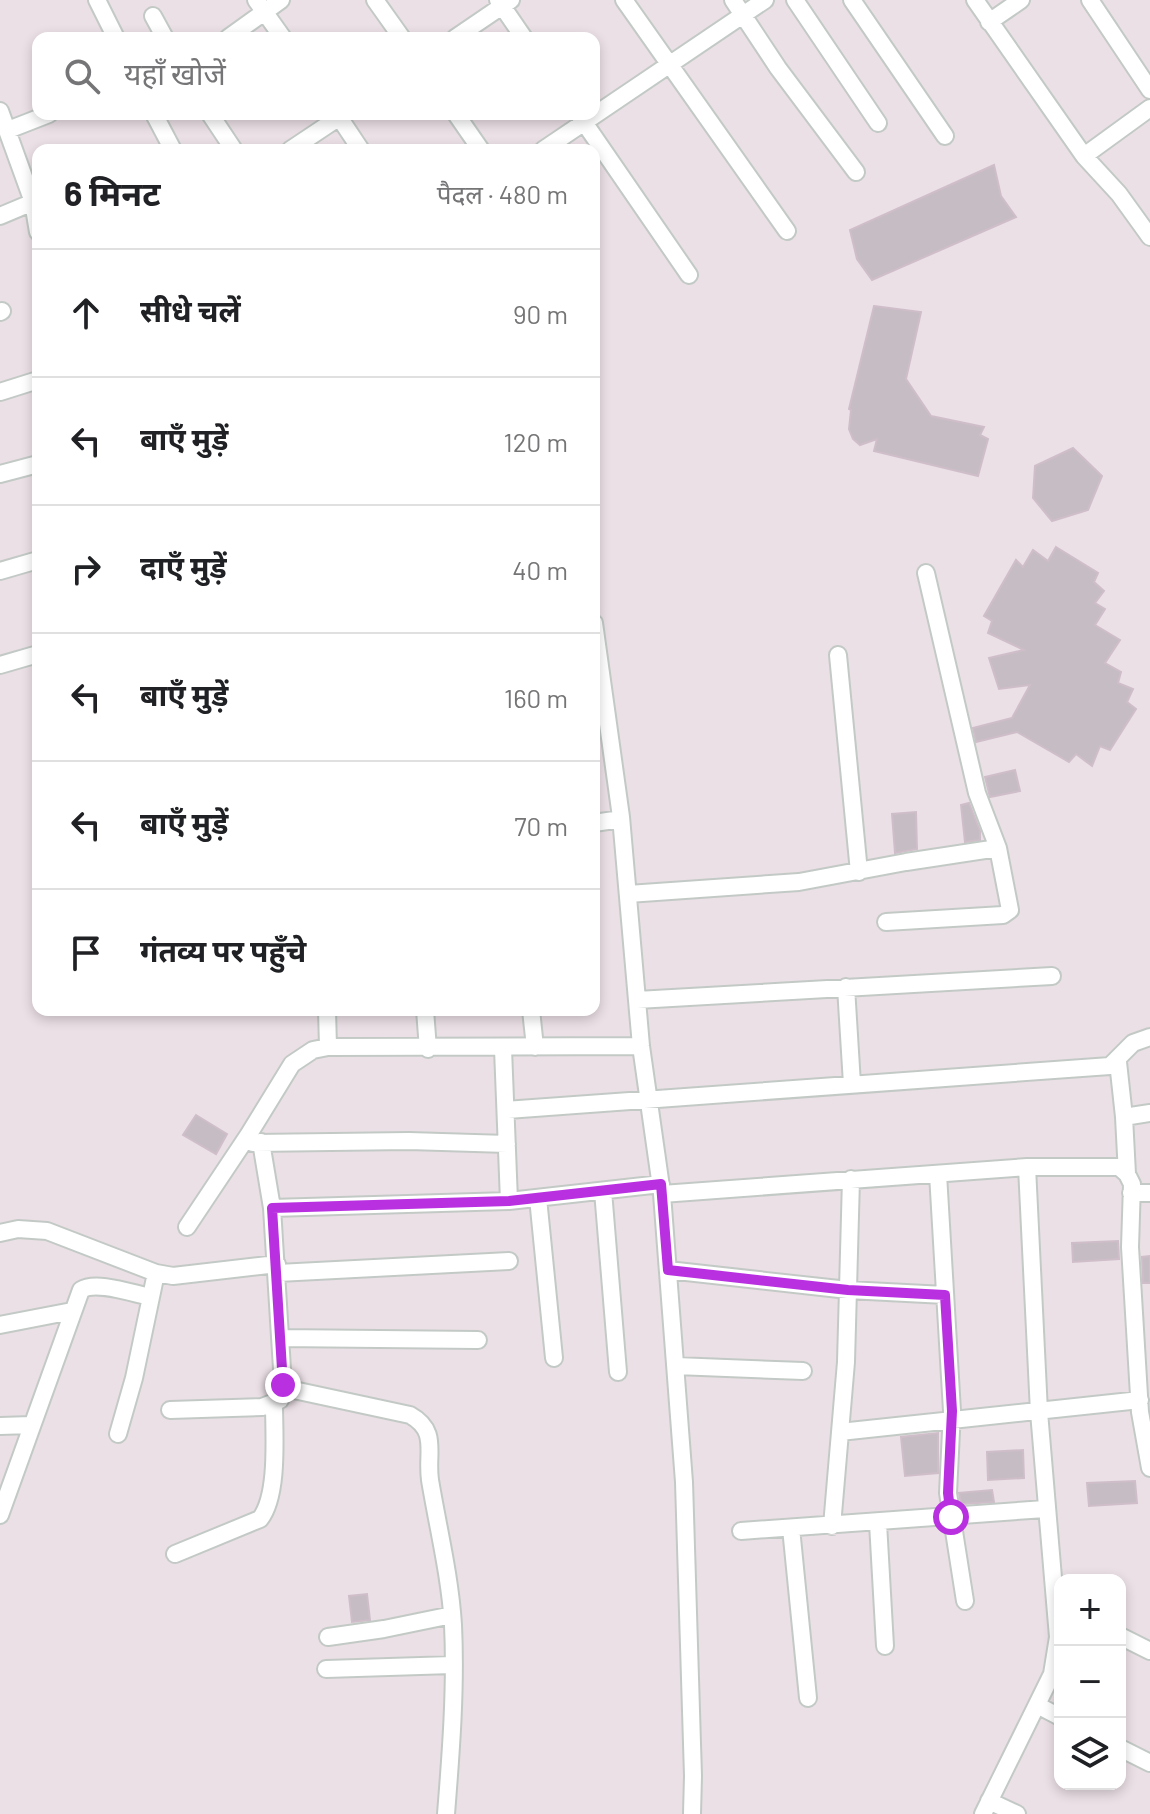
<!DOCTYPE html>
<html lang="hi">
<meta charset="utf-8">
<style>
body{margin:0;font-family:Barlow,"Noto Sans Devanagari",sans-serif;background:#f2f2f2;color:#202124}
.controls{position:absolute;right:24px;bottom:24px;display:grid;overflow:hidden;border-radius:16px;box-shadow:0 4px 12px #0003}
.controls button{width:72px;height:72px;display:grid;place-items:center;padding:0;border:0;border-bottom:2px solid #e0e0e0;background:#fff;color:#202124;font:40px sans-serif}
.stop{position:absolute;width:24px;height:24px;margin:-18px;border:6px solid #b930e1;border-radius:50%;background:#fff}
.stop.end{background:#b930e1;border-color:#fff;box-shadow:0 2px 8px #0008}
.list{margin:0;padding:0;list-style:none}
h2{display:flex;justify-content:space-between;align-items:center;height:104px;margin:0;padding:0 32px;font-size:34px}
h2 small{font-size:26px;font-weight:400;color:#757577}
.list li{display:grid;grid-template-columns:52px 1fr auto;gap:24px;align-items:center;box-sizing:border-box;height:128px;padding:0 32px;border-top:2px solid #e0e0e0}
.list b{display:block;font-size:30px;white-space:nowrap}
.list em{font-size:26px;font-style:normal;color:#757577}
.icon{flex:none;width:44px;height:44px;fill:none;stroke:currentColor;stroke-width:2;stroke-linecap:round;stroke-linejoin:round}
.map{position:relative;flex:none;width:1150px;height:1814px;overflow:hidden}
.search{position:absolute;background:#fff;box-shadow:0 4px 12px #0003;left:32px;top:32px;width:568px;height:88px;display:flex;align-items:center;gap:20px;box-sizing:border-box;padding:0 28px;border-radius:16px;color:#757577;font-size:30px}
.panel{position:absolute;background:#fff;box-shadow:0 4px 12px #0003;left:32px;top:144px;width:568px;height:872px;border-radius:16px}
.map>svg:first-child{display:block}
.building{fill:#c6bcc3;stroke:#cfbec9;stroke-width:2}
.lines{fill:none;stroke-linecap:round;stroke-linejoin:round}
.minor-casing{stroke:#c3cac6;stroke-width:20}
.minor{stroke:#fff;stroke-width:16}
.route{stroke:#b930e1;stroke-width:10}
</style>
<div class="map">
<svg width="1150" height="1814" viewBox="0 0 1150 1814">
<rect width="100%" height="100%" fill="#ebe0e6"/>
<path class="building" d="M994 165 1001 196 1016 217 872 280 857 259 850 230Z
M874 306 921 312 906 379 931 416 984 427 980 435 988 439 978 476 874 451 877 439 860 445 853 439 849 429 851 410 849 409Z
M1073 448 1102 476 1088 510 1052 521 1033 498 1035 466Z
M1056 547 1098 573 1094 582 1104 591 1095 603 1105 609 1095 625 1120 640 1105 663 1121 672 1118 683 1133 689 1127 702 1136 709 1110 750 1100 746 1092 766 1076 754 1069 762 1017 732 976 742 973 728 1012 718 1030 685 999 689 989 658 1024 650 988 633 992 621 984 616 1016 560 1023 567 1033 550 1048 561Z
M1015 770 1020 791 990 797 985 777Z
M969 803 980 831V840L965 842 961 805Z
M916 812 917 849 895 853 892 814Z
M196 1115 227 1134 216 1154 183 1135Z
M1118 1241 1119 1259 1073 1262 1072 1243Z
M1150 1256V1283H1143L1142 1257Z
M938 1433V1473L905 1476 901 1437Z
M1023 1450 1024 1478 988 1480 987 1452Z
M1135 1481 1137 1503 1089 1506 1087 1483Z
M992 1490 994 1502 961 1504 959 1493Z
M367 1594 370 1620 352 1622 349 1596Z"/>
<g class="lines">
<g class="minor-casing">
<path id="minor" d="M97 0 116 38
M256 0 283 38
M375 0 402 38
M498 0 524 38
M624 0 787 231
M733 0 778 68 856 172
M795 0 878 123
M852 0 945 136
M975 0 1084 156 1150 108
M1090 0 1150 90
M153 16 165 38
M989 22 1021 0
M228 38 281 0
M455 38 511 0
M0 111 33 202 38 232
M154 114 173 150
M210 114 234 150
M337 114 361 150
M456 114 481 150
M579 115 689 275
M8 130 49 114
M290 150 344 114
M543 150 765 0
M1084 156 1119 194 1150 237
M0 216 38 200
M0 312 2 311
M0 392 38 380
M0 474 38 464
M0 571 38 560
M594 623 621 817 641 1046 662 1194 684 1482 693 1776 692 1814
M838 655 859 872
M0 665 38 654
M594 823 621 819
M628 894 799 882 906 862 998 848 977 793 926 573
M886 922 1003 915 1010 910 998 848
M846 987 852 1084
M637 1000 1052 976
M327 1010 328 1047
M425 1010 428 1049
M531 1010 535 1047
M503 1049 509 1201
M1118 1062 1124 1117
M506 1110 1110 1066 1133 1043 1150 1037
M261 1142 272 1208 283 1385 289 1389 410 1415C439 1431 426 1453 430 1480 438 1528 450 1576 453 1625 456 1687 451 1752 446 1814
M253 1143 409 1141 507 1144
M938 1174 952 1411 948 1493 965 1601
M1127 1174 1124 1117 1150 1113
M603 1191 618 1372
M1131 1193H1150
M662 1194 1027 1167H1119L1127 1174 1132 1184 1130 1247 1140 1412 1150 1468
M538 1198 554 1358
M272 1208 509 1201 661 1184
M187 1227 249 1134 292 1064 313 1050 328 1047 641 1046
M0 1233 18 1229 47 1231 156 1273 173 1276 277 1264
M668 1270 848 1290 945 1295
M278 1273 509 1261
M0 1325 72 1311
M280 1338 478 1340
M676 1366 803 1371
M170 1410 262 1407 280 1400
M0 1426 31 1425
M840 1432 1140 1400
M118 1434 134 1378 156 1273
M0 1515 81 1290C96 1280 134 1294 151 1297
M878 1523 885 1646
M832 1526 846 1362 851 1179
M791 1528 808 1698
M741 1531 1045 1509
M175 1554 260 1519C279 1495 274 1434 274 1404
M1120 1636 1150 1651
M328 1637 384 1629 452 1615
M326 1669 452 1665
M1037 1705 1060 1717
M1120 1748 1150 1763
M989 1801 1017 1814
M983 1814 1052 1674 1058 1637 1039 1412 1027 1167"/>
</g>
<use href="#minor" class="minor"/>
</g>
<g class="lines">
<path class="route" d="M283 1385 272 1208 509 1201 661 1184 668 1270 848 1290 945 1295 952 1411 948 1493 951 1517"/>
</g>
</svg>
<div class="controls">
<button>+</button>
<button>−</button>
<button><svg class="icon" aria-label="layers" viewBox="0 0 24 24"><path d="M12 4l9 5-9 5-9-5zM3 14l9 5 9-5"/></svg></button>
</div>
<div class="stop" style="left:951px;top:1517px"></div>
<div class="stop end" style="left:283px;top:1385px"></div>
<div class="search"><svg class="icon" aria-label="search" viewBox="0 0 24 24"><circle cx="10" cy="10" r="6"/><path d="M15 15l6 6"/></svg>यहाँ खोजें</div>
<section class="panel">
<h2>6 मिनट<small>पैदल · 480 m</small></h2>
<ul class="list">
<li><svg class="icon" aria-label="ahead" viewBox="0 0 24 24"><path d="M12 20V5M6 11l6-6 6 6"/></svg><div><b>सीधे चलें</b></div><em>90 m</em></li>
<li><svg class="icon" aria-label="left" viewBox="0 0 24 24"><path d="M17 20v-9H6M10 6l-5 5 5 5"/></svg><div><b>बाएँ मुड़ें</b></div><em>120 m</em></li>
<li><svg class="icon" aria-label="right" viewBox="0 0 24 24"><path d="M7 20v-9h11M14 6l5 5-5 5"/></svg><div><b>दाएँ मुड़ें</b></div><em>40 m</em></li>
<li><svg class="icon" aria-label="left" viewBox="0 0 24 24"><path d="M17 20v-9H6M10 6l-5 5 5 5"/></svg><div><b>बाएँ मुड़ें</b></div><em>160 m</em></li>
<li><svg class="icon" aria-label="left" viewBox="0 0 24 24"><path d="M17 20v-9H6M10 6l-5 5 5 5"/></svg><div><b>बाएँ मुड़ें</b></div><em>70 m</em></li>
<li><svg class="icon" aria-label="arrive" viewBox="0 0 24 24"><path d="M6 21V4h12l-3 4 3 4H6"/></svg><div><b>गंतव्य पर पहुँचे</b></div></li>
</ul>
</section>
</div>
